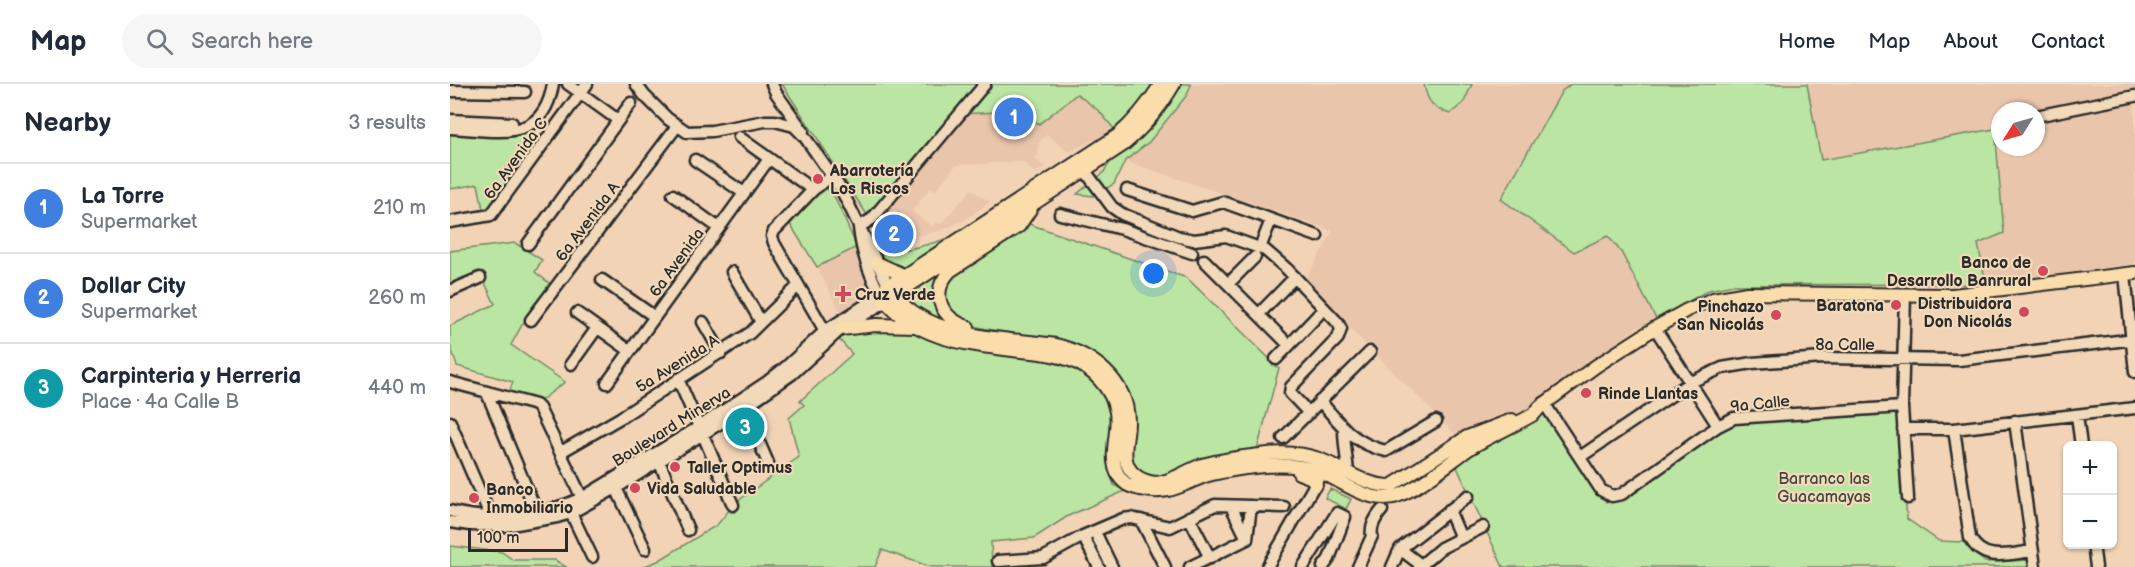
<!DOCTYPE html>
<meta charset="utf-8">
<style>
body{margin:0;font-family:"Balsamiq Sans",sans-serif;background:#f6f6f7;color:#1f2937}
.controls{position:absolute;right:18px;bottom:18px;display:grid;overflow:hidden;border-radius:9px;box-shadow:0 2px 4px #0004}
.controls button{width:54px;height:54px;display:grid;place-items:center;padding:0;border:0;border-bottom:2px solid #e0e1e3;background:#fff;color:#1f2937;font:30px sans-serif}
.compass{position:absolute;left:1541px;top:18px;width:54px;height:54px;border-radius:50%;background:#fff;box-shadow:0 2px 4px #0004;rotate:233deg}
.scale{position:absolute;left:18px;bottom:15px;width:100px;box-sizing:border-box;padding-left:6px;border:3px solid #2b2b2b;border-top:0;font-size:16px;line-height:21px;white-space:nowrap;color:#2b2b2b;-webkit-text-stroke:4px #f1d9b9;paint-order:stroke}
.you{position:absolute;left:704px;top:190px;width:21px;height:21px;margin:-15px;border:4px solid #fff;border-radius:50%;background:#1a73e8;box-shadow:0 0 0 9px #1a73e833}
.badge{display:grid;place-items:center;width:39px;height:39px;border-radius:50%;background:#2563eb;color:#fff;font-size:20px;font-weight:700}
.pin{position:absolute;translate:-50% -50%;border:3px solid #fff;box-shadow:0 2px 6px #0006}
.list{margin:0;padding:0;list-style:none}
h2{display:flex;justify-content:space-between;align-items:center;height:78px;margin:0;padding:0 24px;font-size:26px}
h2 small{font-size:20px;font-weight:400;color:#747a83}
.list li{display:grid;grid-template-columns:39px 1fr auto;gap:18px;align-items:center;box-sizing:border-box;height:90px;padding:0 24px;border-top:2px solid #e0e1e3}
.list b{display:block;font-size:22px;white-space:nowrap}
.list p{margin:0;font-size:20px;white-space:nowrap;color:#747a83}
.list em{font-size:20px;font-style:normal;color:#747a83}
.icon{flex:none;width:33px;height:33px;fill:none;stroke:currentColor;stroke-width:2;stroke-linecap:round;stroke-linejoin:round}
.map{position:relative;flex:none;width:1685px;height:483px;overflow:hidden}
header{display:flex;align-items:center;gap:36px;box-sizing:border-box;height:84px;padding:0 30px;background:#fff;border-bottom:2px solid #e0e1e3}
header strong{font-size:28px}
nav{display:flex;gap:33px;margin-inline-start:auto;font-size:21px}
.search{width:420px;height:54px;background:#f6f6f7;display:flex;align-items:center;gap:15px;box-sizing:border-box;padding:0 21px;border-radius:33px;color:#747a83;font-size:22px}
main{display:flex}
aside{flex:1;background:#fff}
.map>svg:first-child{display:block}
.built{fill:#e9c5ab;fill-rule:evenodd}
.green{fill:#bbe5a2;stroke:#738866;stroke-width:1.5}
.lines{fill:none;stroke-linecap:round;stroke-linejoin:round}
.minor-casing{stroke:#2b2b2b;stroke-width:15}
.major-casing{stroke:#2b2b2b;stroke-width:16}
.minor{stroke:#f1d9b9;stroke-width:10}
.major{stroke:#faddab;stroke-width:12}
.poi-dot{fill:#d1495b;stroke:#f1d9b9;stroke-width:2}
.labels{text-anchor:middle;stroke-width:4.5;stroke-linejoin:round;paint-order:stroke}
.street-label{font-size:16px;fill:#2b2b2b;stroke:#f1d9b9}
.poi-label{font-size:16px;font-weight:bold;fill:#2b2b2b;stroke:#f1d9b9;text-anchor:start}
.park-label{font-size:16px;fill:#41473d;stroke:#f1d9b9}
</style>
<header>
<strong>Map</strong>
<div class="search"><svg class="icon" aria-label="search" viewBox="0 0 24 24"><circle cx="10" cy="10" r="6"/><path d="M15 15l6 6"/></svg>Search here</div>
<nav><a>Home</a><a>Map</a><a>About</a><a>Contact</a></nav>
</header>
<main>
<aside>
<h2>Nearby<small>3 results</small></h2>
<ul class="list">
<li><span class="badge" style="background:#3f7fe0">1</span><div><b>La Torre</b><p>Supermarket</p></div><em>210 m</em></li>
<li><span class="badge" style="background:#3f7fe0">2</span><div><b>Dollar City</b><p>Supermarket</p></div><em>260 m</em></li>
<li><span class="badge" style="background:#0f9aa8">3</span><div><b>Carpinteria y Herreria</b><p>Place · 4a Calle B</p></div><em>440 m</em></li>
</ul>
</aside>
<div class="map">
<svg width="1685" height="483" viewBox="0 0 1685 483">
<rect width="100%" height="100%" fill="#f2d3b6"/>
<filter id="ink" filterUnits="userSpaceOnUse"><feTurbulence type="fractalNoise" baseFrequency=".0167" numOctaves="2"/><feDisplacementMap in="SourceGraphic" scale="12" xChannelSelector="R" yChannelSelector="G"/><feConvolveMatrix kernelMatrix="1 2 1 2 8 2 1 2 1" color-interpolation-filters="sRGB"/></filter>
<g filter="url(#ink)">
<path class="built" d="M741 0H974L976 11 1014 18 1022 0H1121L1112 7 1158 151 1171 168 1206 235 1185 245 1077 325 1059 334 1031 341 1008 353 854 198 883 147 675 77 699 58 737 11Z
M1357 0H1685V180L1536 200 1528 160 1545 45 1371 76ZM1550 27H1586V63H1550Z
M627 10 649 27 665 46 618 68 597 50 588 60V72H583L594 83 585 89 573 78 506 81 485 107 480 104 462 127 482 143 487 138 491 140 521 106 540 118 513 137 489 147 454 155 441 152 421 137 510 30 569 27 589 40Z
M407 163 423 215 391 229 367 183Z"/>
<path class="green" d="M332 0H708L691 23 665 46 649 27 627 10 589 40 569 27 510 30 421 137Z
M727 0H741L737 11 699 58 675 77 664 100 643 112 627 110 653 89 663 74 699 46 712 28Z
M974 0H1022L1014 18 1000 30C983 24 977 18 974 0Z
M1121 0H1357L1371 76 1545 45 1554 149 1528 160 1536 200 1283 201 1259 206 1206 235 1171 168 1158 152 1124 168 1051 115 1112 7Z
M92 36 53 89 62 96 42 123 33 125 28 100 0 105V48H41Z
M375 102 385 114 407 163 367 183 340 140Z
M574 131 500 185 488 206 504 240 489 237 460 220V208Z
M579 140 737 194 829 284 807 366 714 394C699 396 682 388 680 371 679 352 686 336 680 316 674 294 650 275 631 264 603 247 517 253 500 228 498 224 497 218 496 214 494 205 497 200 501 193Z
M496 155 453 185 435 180 429 162C450 171 476 161 496 155Z
M65 159 92 176 85 188 103 202 72 241 61 261 115 298 90 317 58 311 63 298 7 282 0 261V242L45 220 29 187 0 199V167Z
M421 246 464 247 598 274 635 287 654 308 663 332 658 385 664 401 675 407 618 432 584 454 541 458 542 483H481L432 466 425 483H192L208 477 267 441 285 419 349 373 339 334 354 321 350 317 402 270 388 254 394 250Z
M1447 317 1457 435 1489 457 1513 458 1535 478 1580 476 1581 483H1053L1006 381 1095 328 1156 418 1277 336 1296 328Z
M880 405 901 415 896 425 875 414Z
M0 462 52 468 63 476H105L116 483H0Z"/>
<g class="lines">
<g class="minor-casing">
<path id="minor" d="M118 0 168 36
M186 0 194 11 218 35 237 48 262 47 315 37H325L344 42 354 52 391 105 438 201
M322 0 326 9 353 47
M0 7 75 8
M1586 32 1685 12
M0 36 62 39
M0 44C47 46 93 61 103 0
M289 53 363 106
M245 76 294 109
M630 80 662 123 672 130 729 153 744 156 776 152 815 166 837 185 888 239 891 245 888 254 841 303 840 309 859 329
M677 106 742 127 773 118 867 152
M223 111 269 144
M610 130 672 145 742 169
M0 138 41 131 137 0
M409 143 422 135 535 0
M78 160 181 19
M810 164 821 136
M754 176 839 261
M282 188 311 238
M1675 190 1685 288
M152 196 205 233
M778 200 805 173
M0 207 30 194
M1455 211 1452 323 1458 414
M127 229 180 267
M809 230 845 193
M81 236 227 42
M253 238 271 269
M1205 244 1268 342
M375 247 324 159 322 152 324 147 363 106 382 92
M826 275 869 230
M121 280 147 244
M228 295 249 343
M0 298 86 321 89 324 132 414
M157 299 319 75
M37 309 89 434
M870 317C892 342 903 359 936 367L986 337
M1094 319 1151 406 1162 412 1172 410 1268 342 1284 334 1452 323
M294 323 318 379
M1627 331 1631 362
M1565 337 1585 483
M0 338 42 436
M894 345C894 361 897 374 898 389
M1453 345H1504L1685 324
M1504 345 1520 454C1533 479 1559 470 1583 467
M253 351 283 421
M833 354 920 268
M111 368 170 334 300 249 348 202
M1130 373 1241 298 1272 284 1302 279 1373 274 1509 276 1685 255
M209 377 238 446
M166 404 195 465
M781 422 797 455
M999 426 1011 454
M0 427C42 439 93 432 132 414L249 343 317 298 336 283 375 247 417 220 429 208C419 189 411 165 409 143
M121 429 142 473
M739 433 760 474
M691 436 715 483
M0 438 20 441 55 442 107 433 121 429 166 404 277 335 342 290 391 245 435 218
M645 448 662 483
M633 452 649 483
M1643 460 1646 483
M950 465 971 481
M548 477 593 474 633 452 673 435 681 434 720 443 765 421 834 423
M740 483 797 455 801 422
M817 483 868 395
M853 483 887 429 895 433 879 475 873 483
M908 483 922 452C920 443 926 433 932 426
M942 483 950 465 1018 412
M969 483 991 464 1033 443"/>
</g>
<g class="major-casing">
<path id="major" d="M711 0C698 20 685 37 667 52L429 208C460 256 520 261 571 267 587 268 604 270 620 276 642 284 662 304 666 328 670 351 654 380 674 398 678 402 685 404 690 405 718 412 731 401 755 392 774 386 794 384 814 382 831 381 851 381 868 387 891 396 917 419 944 413 966 407 1000 378 1020 364 1041 351 1064 342 1084 330L1090 323 1146 282 1205 244 1237 226 1263 215 1297 209 1503 211 1685 189
M427 179 453 191
M438 201C471 256 550 253 606 261 643 270 678 297 678 338 678 355 669 377 684 390 689 395 698 398 705 399 721 399 737 386 752 381 771 376 791 373 810 371 831 368 849 368 869 375 893 384 915 402 941 402L1017 353 1062 336
M439 215 673 61C695 43 710 24 724 0
M518 243C491 234 479 210 500 187L569 142 581 124
M391 245 426 241 465 242
M849 389 862 394 866 401"/>
</g>
<use href="#minor" class="minor"/>
<use href="#major" class="major"/>
</g>
</g>
<g class="poi-dot">
<circle cx="368" cy="95" r="6"/>
<circle cx="1593" cy="187" r="6"/>
<path d="M390 201h6v6h6v6h-6v6h-6v-6h-6v-6h6z"/>
<circle cx="1446" cy="221" r="6"/>
<circle cx="1574" cy="228" r="6"/>
<circle cx="1326" cy="231" r="6"/>
<circle cx="1136" cy="309" r="6"/>
<circle cx="225" cy="383" r="6"/>
<circle cx="185" cy="404" r="6"/>
<circle cx="24" cy="414" r="6"/>
</g>
<g class="labels">
<g class="street-label">
<text transform="translate(65 74) rotate(-54)" y="6">6a Avenida C</text>
<text transform="translate(137 137) rotate(-53)" y="6">6a Avenida A</text>
<text transform="translate(226 178) rotate(-54)" y="6">6a Avenida</text>
<text x="1395" y="266">8a Calle</text>
<text transform="translate(227 279) rotate(-32)" y="6">5a Avenida A</text>
<text transform="translate(1310 319) rotate(-6)" y="6">9a Calle</text>
<text transform="translate(221 342) rotate(-32)" y="6">Boulevard Minerva</text>
</g>
<g class="poi-label">
<text x="380" y="92">Abarrotería<tspan x="380" dy="18">Los Riscos</tspan></text>
<text x="1581" y="184" text-anchor="end">Banco de<tspan x="1581" dy="18">Desarrollo Banrural</tspan></text>
<text x="405" y="216">Cruz Verde</text>
<text x="1562" y="225" text-anchor="end">Distribuidora<tspan x="1562" dy="18">Don Nicolás</tspan></text>
<text x="1434" y="227" text-anchor="end">Baratona</text>
<text x="1314" y="228" text-anchor="end">Pinchazo<tspan x="1314" dy="18">San Nicolás</tspan></text>
<text x="1148" y="315">Rinde Llantas</text>
<text x="237" y="389">Taller Optimus</text>
<text x="197" y="410">Vida Saludable</text>
<text x="36" y="411">Banco<tspan x="36" dy="18">Inmobiliario</tspan></text>
</g>
<g class="park-label">
<text x="1374" y="400">Barranco las<tspan x="1374" dy="18">Guacamayas</tspan></text>
</g>
</g>
</svg>
<div class="controls">
<button>+</button>
<button>−</button>
</div>
<svg class="compass" viewBox="-18 -18 36 36"><path d="M0-13l5 13h-10z" fill="#e53935"/><path d="M0 13l5-13h-10z" fill="#747a83"/></svg>
<div class="scale">100 m</div>
<div class="you"></div>
<div class="pin badge" style="left:564px;top:33px;background:#3f7fe0">1</div>
<div class="pin badge" style="left:444px;top:150px;background:#3f7fe0">2</div>
<div class="pin badge" style="left:295px;top:343px;background:#0f9aa8">3</div>
</div>
</main>
